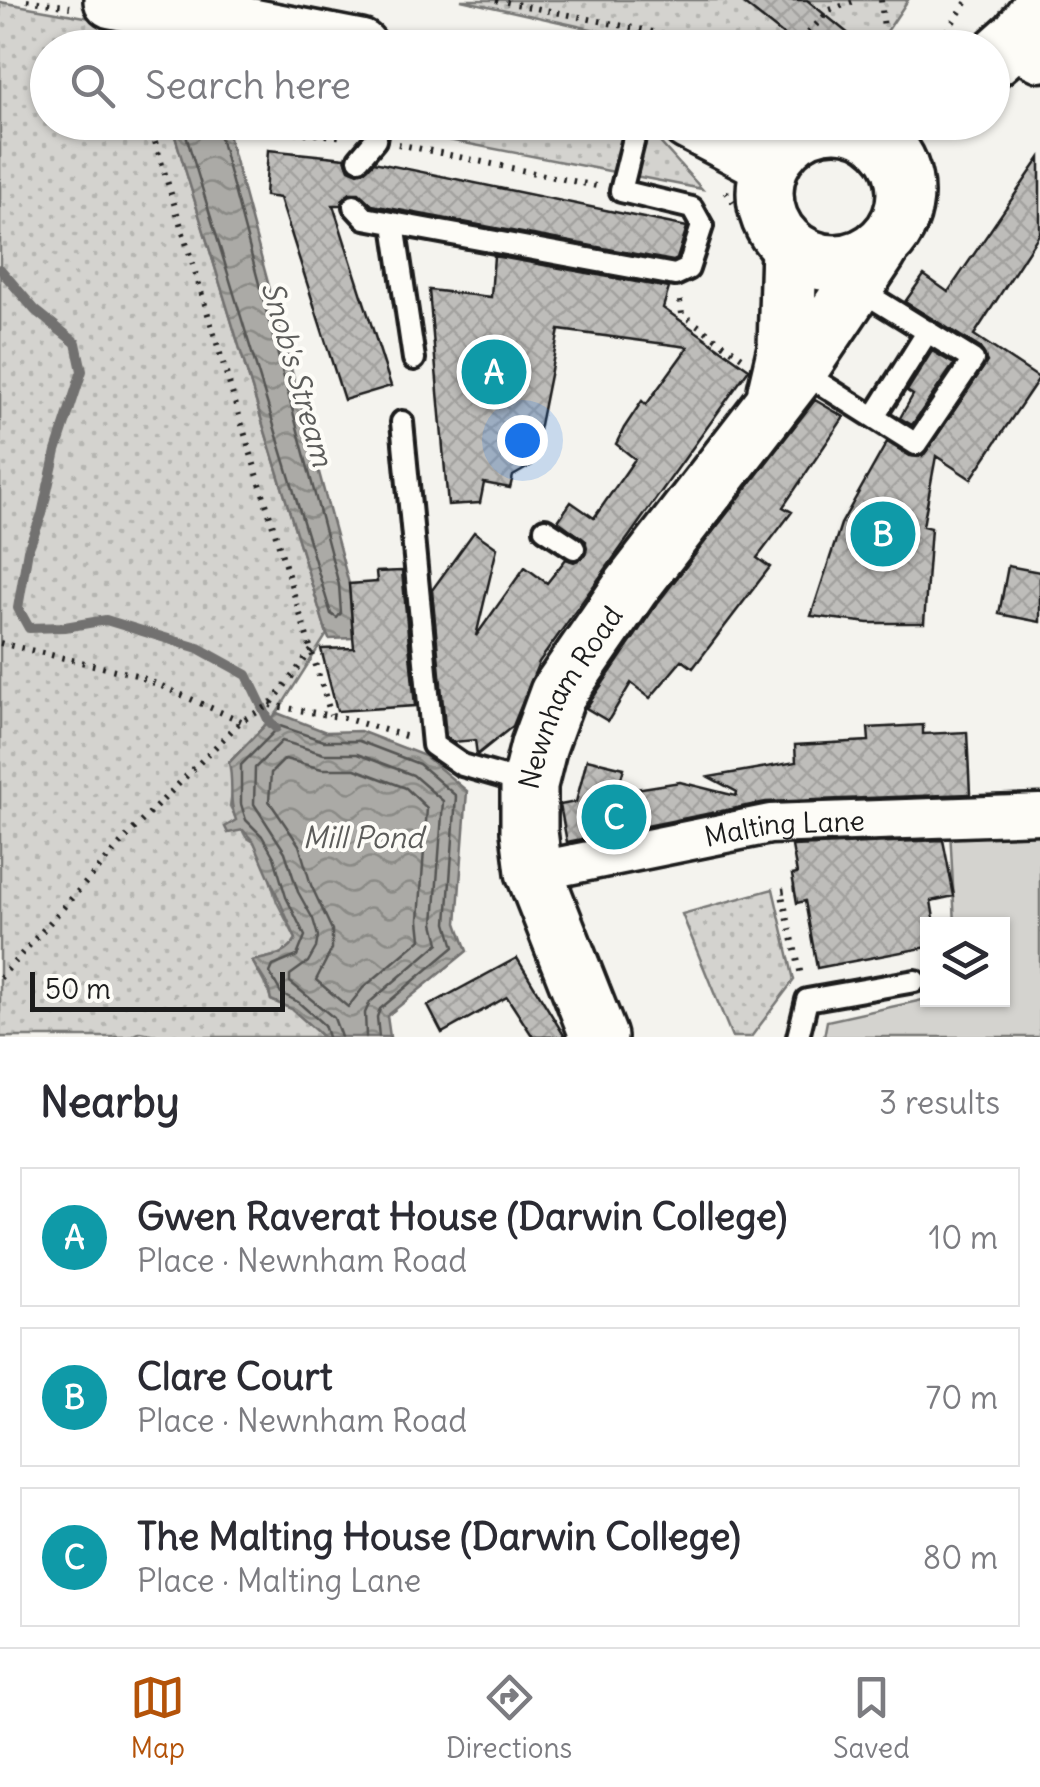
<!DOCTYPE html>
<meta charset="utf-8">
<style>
body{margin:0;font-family:Delius,sans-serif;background:#f2f2f3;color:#2b2b33}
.controls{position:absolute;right:30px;bottom:30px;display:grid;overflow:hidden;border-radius:0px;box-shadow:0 2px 8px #0004}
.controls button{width:90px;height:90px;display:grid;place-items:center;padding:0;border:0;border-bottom:2px solid #e1e1e2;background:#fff;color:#2b2b33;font:50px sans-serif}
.scale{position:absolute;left:30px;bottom:25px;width:255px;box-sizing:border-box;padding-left:10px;border:5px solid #1c1c1c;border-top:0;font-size:28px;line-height:35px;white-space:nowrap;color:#1c1c1c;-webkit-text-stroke:8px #fdfcf7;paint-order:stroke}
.you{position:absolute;left:522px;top:440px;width:35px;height:35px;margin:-25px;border:8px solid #fff;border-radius:50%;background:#1a73e8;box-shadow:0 0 0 15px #1a73e833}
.badge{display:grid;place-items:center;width:65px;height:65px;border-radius:50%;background:#b45309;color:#fff;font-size:32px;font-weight:700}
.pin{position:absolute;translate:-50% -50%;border:5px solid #fff;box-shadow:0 2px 10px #0006}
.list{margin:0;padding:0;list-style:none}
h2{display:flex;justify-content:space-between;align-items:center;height:130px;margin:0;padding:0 40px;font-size:42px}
h2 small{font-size:32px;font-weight:400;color:#7c7c81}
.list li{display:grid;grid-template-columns:65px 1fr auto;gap:30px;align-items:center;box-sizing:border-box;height:140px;margin:0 20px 20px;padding:0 20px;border:2px solid #e1e1e2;border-radius:0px}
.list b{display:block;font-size:38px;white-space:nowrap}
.list p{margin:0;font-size:32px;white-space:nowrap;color:#7c7c81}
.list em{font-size:32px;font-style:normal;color:#7c7c81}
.icon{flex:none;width:55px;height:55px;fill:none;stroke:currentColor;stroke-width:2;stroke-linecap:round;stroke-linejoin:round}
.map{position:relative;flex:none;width:1040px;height:1037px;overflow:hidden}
.search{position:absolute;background:#fff;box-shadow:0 2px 8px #0004;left:30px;right:30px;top:30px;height:110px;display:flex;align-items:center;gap:25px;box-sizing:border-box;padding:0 35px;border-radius:55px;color:#7c7c81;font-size:38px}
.sheet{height:610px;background:#fff}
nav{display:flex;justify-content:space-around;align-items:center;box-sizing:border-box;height:140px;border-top:2px solid #e1e1e2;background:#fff;font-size:28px;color:#7c7c81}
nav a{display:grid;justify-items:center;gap:5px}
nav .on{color:#b45309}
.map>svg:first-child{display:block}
.grass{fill:url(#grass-dots);stroke:#787876;stroke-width:2.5}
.garden{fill:#d4d3cf;stroke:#787876;stroke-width:2.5}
.water{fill:url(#water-waves);stroke:#72716f;stroke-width:2.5}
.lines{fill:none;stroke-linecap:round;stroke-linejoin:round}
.shore{stroke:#555553;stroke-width:2.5}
.stream{stroke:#72716f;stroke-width:10}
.building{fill:url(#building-cross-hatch);stroke:#1c1c1c;stroke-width:2.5}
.service-casing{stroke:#1c1c1c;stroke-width:28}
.minor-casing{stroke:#1c1c1c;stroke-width:45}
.primary-casing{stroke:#1c1c1c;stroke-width:62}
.path{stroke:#1c1c1c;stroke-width:6;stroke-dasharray:2.5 8;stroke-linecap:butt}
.service{stroke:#fdfcf7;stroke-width:20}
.minor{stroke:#fdfcf7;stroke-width:38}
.primary{stroke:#fdfcf7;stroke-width:55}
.labels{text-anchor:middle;stroke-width:8;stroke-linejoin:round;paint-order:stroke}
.street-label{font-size:28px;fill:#1c1c1c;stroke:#fdfcf7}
.water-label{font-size:30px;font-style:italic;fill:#5c5c5a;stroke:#fdfcf7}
</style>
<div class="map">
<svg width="1040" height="1037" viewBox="0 0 1040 1037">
<defs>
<pattern id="grass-dots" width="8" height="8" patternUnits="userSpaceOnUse" patternTransform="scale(2.5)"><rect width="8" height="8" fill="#d4d3cf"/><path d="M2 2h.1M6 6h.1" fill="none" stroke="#b5b5b1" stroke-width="1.8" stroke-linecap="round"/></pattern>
<pattern id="water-waves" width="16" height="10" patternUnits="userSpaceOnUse" patternTransform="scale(2.5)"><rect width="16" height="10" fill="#abaaa6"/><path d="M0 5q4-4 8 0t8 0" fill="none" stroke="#8a8a86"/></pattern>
<pattern id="building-cross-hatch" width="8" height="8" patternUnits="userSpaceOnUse" patternTransform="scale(2.5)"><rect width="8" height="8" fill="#bebdba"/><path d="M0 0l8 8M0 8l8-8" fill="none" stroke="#a3a29f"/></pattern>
</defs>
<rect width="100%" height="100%" fill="#f4f3ee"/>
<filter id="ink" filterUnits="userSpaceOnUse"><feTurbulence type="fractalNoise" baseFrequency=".01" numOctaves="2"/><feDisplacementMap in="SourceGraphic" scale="20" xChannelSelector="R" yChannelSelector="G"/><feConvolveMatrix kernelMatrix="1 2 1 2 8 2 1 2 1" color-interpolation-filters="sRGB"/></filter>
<g filter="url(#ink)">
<path class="grass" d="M461 0H908L876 48 672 47Z
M0 2 119 23 146 39 149 47 48 48V122L171 123 327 634 277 713 229 762 234 779 230 806 246 837 254 842 265 862 277 902 296 939C286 956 270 957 253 961 258 975 268 985 271 1000L292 1009 323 1037H165L141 1032 130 1037H0Z
M620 122 646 127 702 189 397 130 330 123Z
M773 889 794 980 751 1037H732L682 914Z"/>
<path class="garden" d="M1040 827V1037H824L827 1021 927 999H1002V924H955L950 829Z"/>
<path class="water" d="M171 123H225L349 584 353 638 329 639 327 634Z
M277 713 326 732 360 731 425 756 467 791 457 923 467 951 387 1016 390 1037H323L292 1009 271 1000 268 986 252 961C270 957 287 956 296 939L254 842 243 830 228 833 225 827 236 820C228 801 234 783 229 763Z"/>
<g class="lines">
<path class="shore" d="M182 122 331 614 337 618 341 613 339 585 216 122
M285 759 322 769H355L406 788 427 808 419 920 421 939 363 988 348 1007 316 980 332 949V930L311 885 299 845 269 801 271 773Z
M328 1037 324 1025 298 1002 281 993 270 973 273 966 297 956 305 936 286 897 274 857 262 836 246 820 241 804V765L280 726 324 741H359L419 764 456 796 447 923 454 947 380 1009 377 1017 379 1037
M341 1037 334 1018 290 982V975L308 962 316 948 318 936 313 919 298 892 285 852 254 804 255 768 282 741 324 754H357L413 775 443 801 434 923 439 943 370 1002 365 1013 366 1037"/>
<path class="stream" d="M0 269 35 310 76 343 82 371 56 451 42 514 28 550 18 608 29 628 65 627 106 620 198 648 247 675 269 721 276 728"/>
</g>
<path class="building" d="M739 0H807L866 48H800Z
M268 150 345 158 349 169 358 173 365 171 374 162 687 227 677 259 673 261 372 205 359 193H350L341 205H333L391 386 344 400 280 198 265 196Z
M1040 158V233L974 335 1039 378 971 479 936 456 923 526 931 528 924 623H869L811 616 841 524 887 442 910 456H923L987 362 980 348 905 302 924 275 948 292Z
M494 256 669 288 663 308 749 369 539 662 513 726 477 755 475 740 453 742 446 737 432 590 474 532 497 548 476 636 525 567 547 583 566 559 574 562 585 556 586 541 558 521 571 502 594 518 635 459 616 444 624 428 642 401 646 405 688 347 559 330 532 465 513 476 510 488 484 483 480 503 448 505 429 290 491 297Z
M932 351 954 364 912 425 900 418 913 395 907 391Z
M815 400 844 417 783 507 792 512 757 558 770 567 693 668 682 660 650 698 631 683 608 721 586 708 656 605Z
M1008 566 1040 572V622L999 614Z
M402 571 415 706 337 711 321 649 354 648 349 584 377 582 376 572Z
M923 725V734L967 732 970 794 766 802 567 842 560 805 576 802 587 759 624 768 617 792 680 782 736 796 737 792 709 777 796 762 795 745 869 741 868 728Z
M943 840 954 896 931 901 935 924H928V947L817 968 805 901 797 903 792 875 797 874 792 846Z
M517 958 565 1037H533L507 997 442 1033 428 1006Z"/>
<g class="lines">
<g class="service-casing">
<path id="service" d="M359 159 375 140 378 122
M354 206 365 218 675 275 688 269 702 226 692 208 621 191 638 122
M394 224 414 359
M799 370 916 444 973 360 857 288
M874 417 928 331
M402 422 433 745 462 765 528 784
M545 529 574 548
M798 1037 807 1000 915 981"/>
</g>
<g class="minor-casing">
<g id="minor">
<path d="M1008 47 1040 62"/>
<path id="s1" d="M534 872 770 824 1040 814"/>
</g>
</g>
<g class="primary-casing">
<g id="primary">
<path d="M112 0 360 48"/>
<path d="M992 60 1019 36 1040 8"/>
<path d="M689 122 770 164"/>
<circle cx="835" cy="193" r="70"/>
<path d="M776 391 786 348 789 247"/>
<path id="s2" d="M599 1037 534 872 529 831V785L539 745 558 693 631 587 799 370 879 251"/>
</g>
</g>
<path class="path" d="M27 0 70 7
M496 0 732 48
M881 0 886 48
M399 33 467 48
M794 48 830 10 859 0
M935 48 968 0
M149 122 331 715
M849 124 850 122
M284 131 346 137
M398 144 596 186
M726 192 740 212 749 234
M680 301 682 314 742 357
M0 643 136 675 241 721
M270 705 344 718 408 737
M795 889 781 891 801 975
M0 978 133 830 241 721 270 705 312 650"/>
<use href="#service" class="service"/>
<use href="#minor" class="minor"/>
<use href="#primary" class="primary"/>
</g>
</g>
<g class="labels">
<g class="street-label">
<text dy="10" stroke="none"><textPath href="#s2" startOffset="362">Newnham Road</textPath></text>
<text dy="10" stroke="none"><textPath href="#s1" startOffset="255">Malting Lane</textPath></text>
</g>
<g class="water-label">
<text transform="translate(297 374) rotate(74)" y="10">Snob's Stream</text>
<text x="363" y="848">Mill Pond</text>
</g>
</g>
</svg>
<div class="controls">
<button><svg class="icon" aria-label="layers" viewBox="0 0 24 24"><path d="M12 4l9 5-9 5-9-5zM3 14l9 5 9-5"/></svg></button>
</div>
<div class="scale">50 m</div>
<div class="you"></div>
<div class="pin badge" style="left:494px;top:372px;background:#0f9aa8">A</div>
<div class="pin badge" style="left:883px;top:534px;background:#0f9aa8">B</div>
<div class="pin badge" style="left:614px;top:817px;background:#0f9aa8">C</div>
<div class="search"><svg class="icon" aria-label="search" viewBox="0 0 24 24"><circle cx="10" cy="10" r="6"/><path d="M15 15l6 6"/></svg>Search here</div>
</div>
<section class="sheet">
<h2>Nearby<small>3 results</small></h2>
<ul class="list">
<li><span class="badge" style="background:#0f9aa8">A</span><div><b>Gwen Raverat House (Darwin College)</b><p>Place · Newnham Road</p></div><em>10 m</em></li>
<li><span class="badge" style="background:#0f9aa8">B</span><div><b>Clare Court</b><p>Place · Newnham Road</p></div><em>70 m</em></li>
<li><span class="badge" style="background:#0f9aa8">C</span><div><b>The Malting House (Darwin College)</b><p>Place · Malting Lane</p></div><em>80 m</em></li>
</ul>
</section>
<nav>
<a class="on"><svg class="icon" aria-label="map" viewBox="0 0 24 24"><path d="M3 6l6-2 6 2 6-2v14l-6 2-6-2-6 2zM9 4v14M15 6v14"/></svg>Map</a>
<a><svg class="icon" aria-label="directions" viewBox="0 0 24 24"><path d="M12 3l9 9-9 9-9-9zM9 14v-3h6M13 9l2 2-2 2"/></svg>Directions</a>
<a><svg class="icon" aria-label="saved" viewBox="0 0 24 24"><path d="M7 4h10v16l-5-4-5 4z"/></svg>Saved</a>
</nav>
